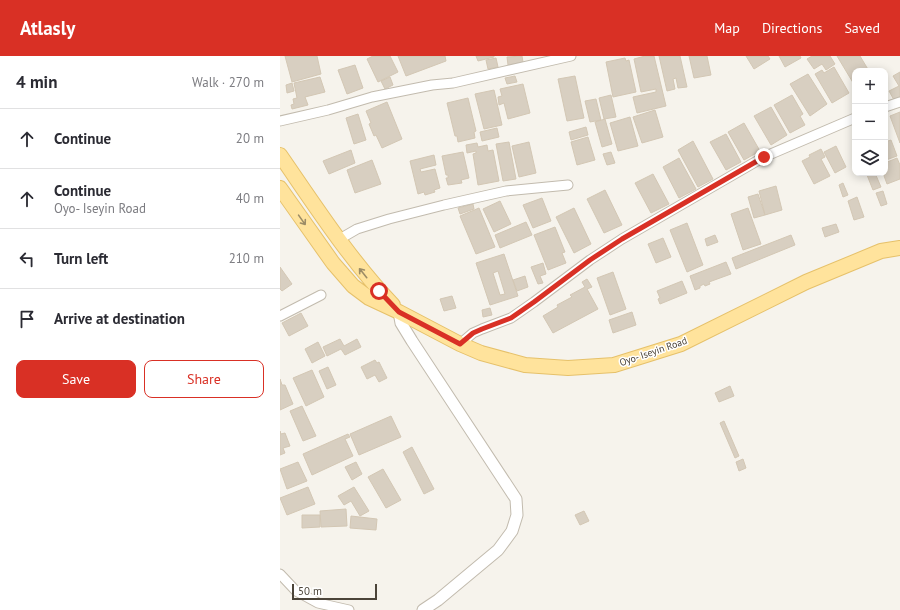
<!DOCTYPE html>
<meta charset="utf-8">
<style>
body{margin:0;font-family:"PT Sans",sans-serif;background:#f7f7f7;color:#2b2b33}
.controls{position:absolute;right:12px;top:12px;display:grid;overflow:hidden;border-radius:8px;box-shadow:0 2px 10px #0003}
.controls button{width:36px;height:36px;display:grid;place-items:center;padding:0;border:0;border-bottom:1px solid #e1e1e2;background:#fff;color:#2b2b33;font:20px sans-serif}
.scale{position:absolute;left:12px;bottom:10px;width:85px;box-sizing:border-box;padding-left:4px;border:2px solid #4b4439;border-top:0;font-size:11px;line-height:14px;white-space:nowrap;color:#4b4439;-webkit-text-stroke:3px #fff;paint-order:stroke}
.stop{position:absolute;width:12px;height:12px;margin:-9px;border:3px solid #d93025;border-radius:50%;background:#fff}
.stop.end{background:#d93025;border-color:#fff;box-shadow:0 1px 4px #0008}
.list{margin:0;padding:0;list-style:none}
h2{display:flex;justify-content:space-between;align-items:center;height:52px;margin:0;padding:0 16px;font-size:17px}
h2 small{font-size:13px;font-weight:400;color:#7c7c81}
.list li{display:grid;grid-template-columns:26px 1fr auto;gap:12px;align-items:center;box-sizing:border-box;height:60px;padding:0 16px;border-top:1px solid #e1e1e2}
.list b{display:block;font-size:15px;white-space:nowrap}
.list p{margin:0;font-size:13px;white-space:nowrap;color:#7c7c81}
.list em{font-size:13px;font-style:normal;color:#7c7c81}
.actions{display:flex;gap:8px;padding:12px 16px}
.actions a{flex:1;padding:9px 0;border:1px solid #d93025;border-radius:8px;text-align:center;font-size:14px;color:#d93025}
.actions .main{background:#d93025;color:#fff}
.icon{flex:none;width:22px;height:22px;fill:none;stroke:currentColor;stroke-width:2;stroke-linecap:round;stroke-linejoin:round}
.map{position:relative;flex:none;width:620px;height:554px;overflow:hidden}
header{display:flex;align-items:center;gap:24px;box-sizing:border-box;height:56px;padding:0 20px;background:#d93025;color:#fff}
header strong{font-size:19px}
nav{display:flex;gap:22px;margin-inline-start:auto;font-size:14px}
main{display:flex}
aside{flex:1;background:#fff}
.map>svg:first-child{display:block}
.building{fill:#d8cfc1;stroke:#d3c7b4;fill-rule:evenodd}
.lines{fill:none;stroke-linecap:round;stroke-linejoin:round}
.minor-casing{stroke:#c2bbae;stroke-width:11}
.tertiary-casing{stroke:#c2bbae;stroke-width:13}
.primary-casing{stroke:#e6c16a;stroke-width:16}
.minor{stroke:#fff;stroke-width:9}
.tertiary{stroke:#fff;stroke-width:11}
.primary{stroke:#ffe39c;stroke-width:14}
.oneway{stroke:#9c8c66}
.route{stroke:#d93025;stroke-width:5}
.labels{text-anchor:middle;stroke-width:3;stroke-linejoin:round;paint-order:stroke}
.street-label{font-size:10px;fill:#4b4439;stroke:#fff}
</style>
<header>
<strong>Atlasly</strong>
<nav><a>Map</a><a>Directions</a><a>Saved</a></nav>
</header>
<main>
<aside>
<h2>4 min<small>Walk · 270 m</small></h2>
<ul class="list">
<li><svg class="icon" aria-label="ahead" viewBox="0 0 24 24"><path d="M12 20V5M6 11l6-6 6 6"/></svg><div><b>Continue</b></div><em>20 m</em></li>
<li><svg class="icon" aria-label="ahead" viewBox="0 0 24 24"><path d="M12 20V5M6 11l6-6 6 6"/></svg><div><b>Continue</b><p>Oyo- Iseyin Road</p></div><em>40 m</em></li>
<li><svg class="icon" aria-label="left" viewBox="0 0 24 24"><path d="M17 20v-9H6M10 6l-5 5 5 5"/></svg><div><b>Turn left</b></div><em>210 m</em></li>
<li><svg class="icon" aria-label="arrive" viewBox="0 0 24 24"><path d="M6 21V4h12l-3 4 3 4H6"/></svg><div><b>Arrive at destination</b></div></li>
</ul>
<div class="actions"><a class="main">Save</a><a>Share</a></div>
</aside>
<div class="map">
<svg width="620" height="554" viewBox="0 0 620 554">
<rect width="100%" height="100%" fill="#f6f3ec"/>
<path class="building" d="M5 0H37L41 18 12 26Z
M93 0H110L118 16 98 26 87 3Z
M118 0H165L166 5 126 20Z
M196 0H214V1L198 5Z
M242 0 243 6 228 9 227 1Z
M365 0H374L386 50 357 57 353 41 376 36V33L361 36 354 3Z
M379 0H400L407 31 398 32 396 22 393 23 395 33 387 35Z
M409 0H427L431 19 414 22Z
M466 0H488L490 3 474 13Z
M499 0H520L521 2 505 11Z
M532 0H550L555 8 546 14 542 8 534 13 527 3Z
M557 0H580L589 15H575V30Z
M216 2 218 11 208 13 206 4Z
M345 2 346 5 349 4 356 36 333 41 326 6Z
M75 9 83 32 67 38 58 14Z
M554 11 569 37 552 47 535 18 542 14 544 17Z
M620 16V41L614 44 609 35 619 30 613 20Z
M528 18 547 48 530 60 510 28Z
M235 20 237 26 227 28 225 22Z
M295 20 304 62 287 65 278 23Z
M40 21 45 36 25 41 28 49 12 53 11 49 14 48 13 43 17 42 14 27Z
M110 21 113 29 105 33 101 25Z
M12 27 14 35 7 37 6 29Z
M243 28 250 57 228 63 224 47 219 49 218 41 222 40 220 33Z
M214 34 222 69 204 73 195 38Z
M331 39 336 61 324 63 319 42Z
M512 39 523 58 520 60 525 69 510 77 494 49Z
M188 42 196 75 194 76 195 82 178 86 177 80H175L167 47Z
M316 43 321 64 310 66 305 45Z
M107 46 122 83 102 92 96 79 94 80 89 68 91 67 86 55Z
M491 51 507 79 491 89 474 60Z
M375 54 383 81 362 87 353 61Z
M620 56V87L610 60Z
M78 58 86 84 74 88 66 62Z
M350 61 358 90 338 95 330 67Z
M325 63 332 88 322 91 315 66Z
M464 67 480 95 464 104 448 76Z
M306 71 308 79 291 84 289 76Z
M217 72 219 81 202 85 200 76Z
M446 78 461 106 446 114 430 86Z
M308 81 315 104 297 109 291 86Z
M611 84 617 100 606 104 605 86Z
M413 85 433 123 418 131 398 94Z
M229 86 236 123 223 125 216 88Z
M249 86 256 117 239 121 232 90Z
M197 87 198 91 207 89 208 95 213 94 219 125 198 129 193 98 196 97V95L187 97 186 89Z
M556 90 566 111 555 117 544 96Z
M541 93 545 101 541 103 550 120 534 128 522 105 530 101 529 99Z
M71 94 75 107 49 118 43 105Z
M183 96 189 122 181 124 182 127 168 129 166 122H168V119H166L162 100Z
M331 96 335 107 327 109 323 98Z
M154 99 156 109 140 113 141 116 155 113 160 132 154 134 155 136 145 139 144 136 138 138 130 105Z
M399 102 416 133 399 142 383 111Z
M617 102 620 109V123L607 128 603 117H605V107Z
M92 104 101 128 75 137 67 114Z
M593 117H595L601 131 593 134 587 119Z
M373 118 389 148 371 157 355 127Z
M563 127 568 139 563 141 559 129Z
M496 130 502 154 485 159 479 135Z
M325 134 342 169 324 177 307 143Z
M603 135 607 148 601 150 596 137Z
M478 138 485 159 474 162 468 141Z
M577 141 584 161 574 164 568 145Z
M262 142 271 165 253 172 243 149Z
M220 145 231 168 214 176 203 153Z
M193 148 194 153 180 158 178 152Z
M199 152 215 191 196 198 180 160Z
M294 152 311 188 294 197 276 161Z
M468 152 481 188 463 194 451 158Z
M246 166 252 179 220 192 215 179Z
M407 167 423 209 407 216 390 174Z
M556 168 559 176 545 181 542 172Z
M275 171 285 196 282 197 286 207 268 214 254 179Z
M435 179 438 186 427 190 425 183Z
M511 179 515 189 456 213 452 202Z
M383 182 391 201 376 207 368 188Z
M224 198 238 240 210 249 196 207ZM218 215 225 238 220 239 213 217Z
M446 206 451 218 429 226 430 228 425 230 424 228 420 230V232L415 234 410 220Z
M263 207 266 218 260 220 263 227 258 228 251 211Z
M0 211 12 228 2 235 0 233Z
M333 216 346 253 330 259 317 222Z
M245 220 248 231 237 235 233 224Z
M307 223 312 231 307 233 318 253 273 277 263 260 278 251 277 249 292 241 290 239 305 231 302 226Z
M402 225 407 237 380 248 378 243 380 242 377 235Z
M172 240 176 252 164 255 160 243Z
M210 252 212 259 203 261 202 254Z
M352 256 356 269 333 277 329 264Z
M21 257 28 270 9 280 2 267Z
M60 283 64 290 77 283 81 291 65 299 61 293 47 300 43 291Z
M38 286 45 300 32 307 25 293Z
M95 304 97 307 99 306 107 322 99 326 95 319 87 323 81 311Z
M48 311 56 329 47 333 39 315Z
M32 314 44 341 26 350 13 322Z
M0 323 2 329H5L13 348 0 354Z
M450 330 454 340 439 346 435 337Z
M22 350 36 380 23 385 10 355Z
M111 360 121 381 79 399 70 378Z
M444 365 459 400 455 402 440 367Z
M0 375 1 378 5 377 10 390 3 392 5 397 0 399Z
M68 378 70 381 65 383 73 400 32 419 23 398Z
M132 391 154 433 144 438 123 396Z
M463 403 466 412 459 415 456 406Z
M18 406 27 425 7 433 0 413Z
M76 406 82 418 72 424 65 411Z
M103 413 121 444 106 452 88 421Z
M28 431 35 448 7 459 0 442Z
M74 431 89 455 80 460 71 445 64 449 58 440Z
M66 453 67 470 41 471 40 455Z
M304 455 309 465 300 469 295 459Z
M22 459H40V471L22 472Z
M71 460 97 463 96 474 70 472Z"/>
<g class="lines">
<g class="minor-casing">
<path id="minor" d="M605 51 620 46
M0 65 48 54 92 41 152 29 173 27 291 0
M58 184 77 173 109 163 164 149 226 135 288 129
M0 260 41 239
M180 288 193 277 202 273 231 262 254 246 310 204 342 183 484 101 575 62
M0 518 16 535 38 547 69 554"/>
</g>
<g class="tertiary-casing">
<path id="tertiary" d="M119 256 121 267 132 285 236 443 237 459 232 475 218 494 158 544 143 554"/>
</g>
<g class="primary-casing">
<path id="primary" d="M0 99C36 151 70 204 113 249
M0 132 53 207 73 230 89 242 119 256 180 288 201 297 245 309 288 312 334 309 401 288 526 226 601 195 620 192"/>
</g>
<use href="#minor" class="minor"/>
<use href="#tertiary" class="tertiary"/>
<use href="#primary" class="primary"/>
</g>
<defs><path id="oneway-shaft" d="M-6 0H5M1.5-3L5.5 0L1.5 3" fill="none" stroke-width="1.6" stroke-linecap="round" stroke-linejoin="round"/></defs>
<g class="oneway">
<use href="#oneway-shaft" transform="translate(22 164) rotate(55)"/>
<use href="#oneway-shaft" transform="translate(83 217) rotate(-129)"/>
</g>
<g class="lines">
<path class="route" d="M99 235 119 256 180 288 193 277 202 273 231 262 254 246 310 204 342 183 484 101"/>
</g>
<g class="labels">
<g class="street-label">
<text transform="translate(373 295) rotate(-19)" y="4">Oyo- Iseyin Road</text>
</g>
</g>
</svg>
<div class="controls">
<button>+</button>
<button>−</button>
<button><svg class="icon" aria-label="layers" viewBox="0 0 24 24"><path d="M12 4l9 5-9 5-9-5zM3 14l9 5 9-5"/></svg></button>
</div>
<div class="scale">50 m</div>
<div class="stop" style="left:99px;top:235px"></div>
<div class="stop end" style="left:484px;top:101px"></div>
</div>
</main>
